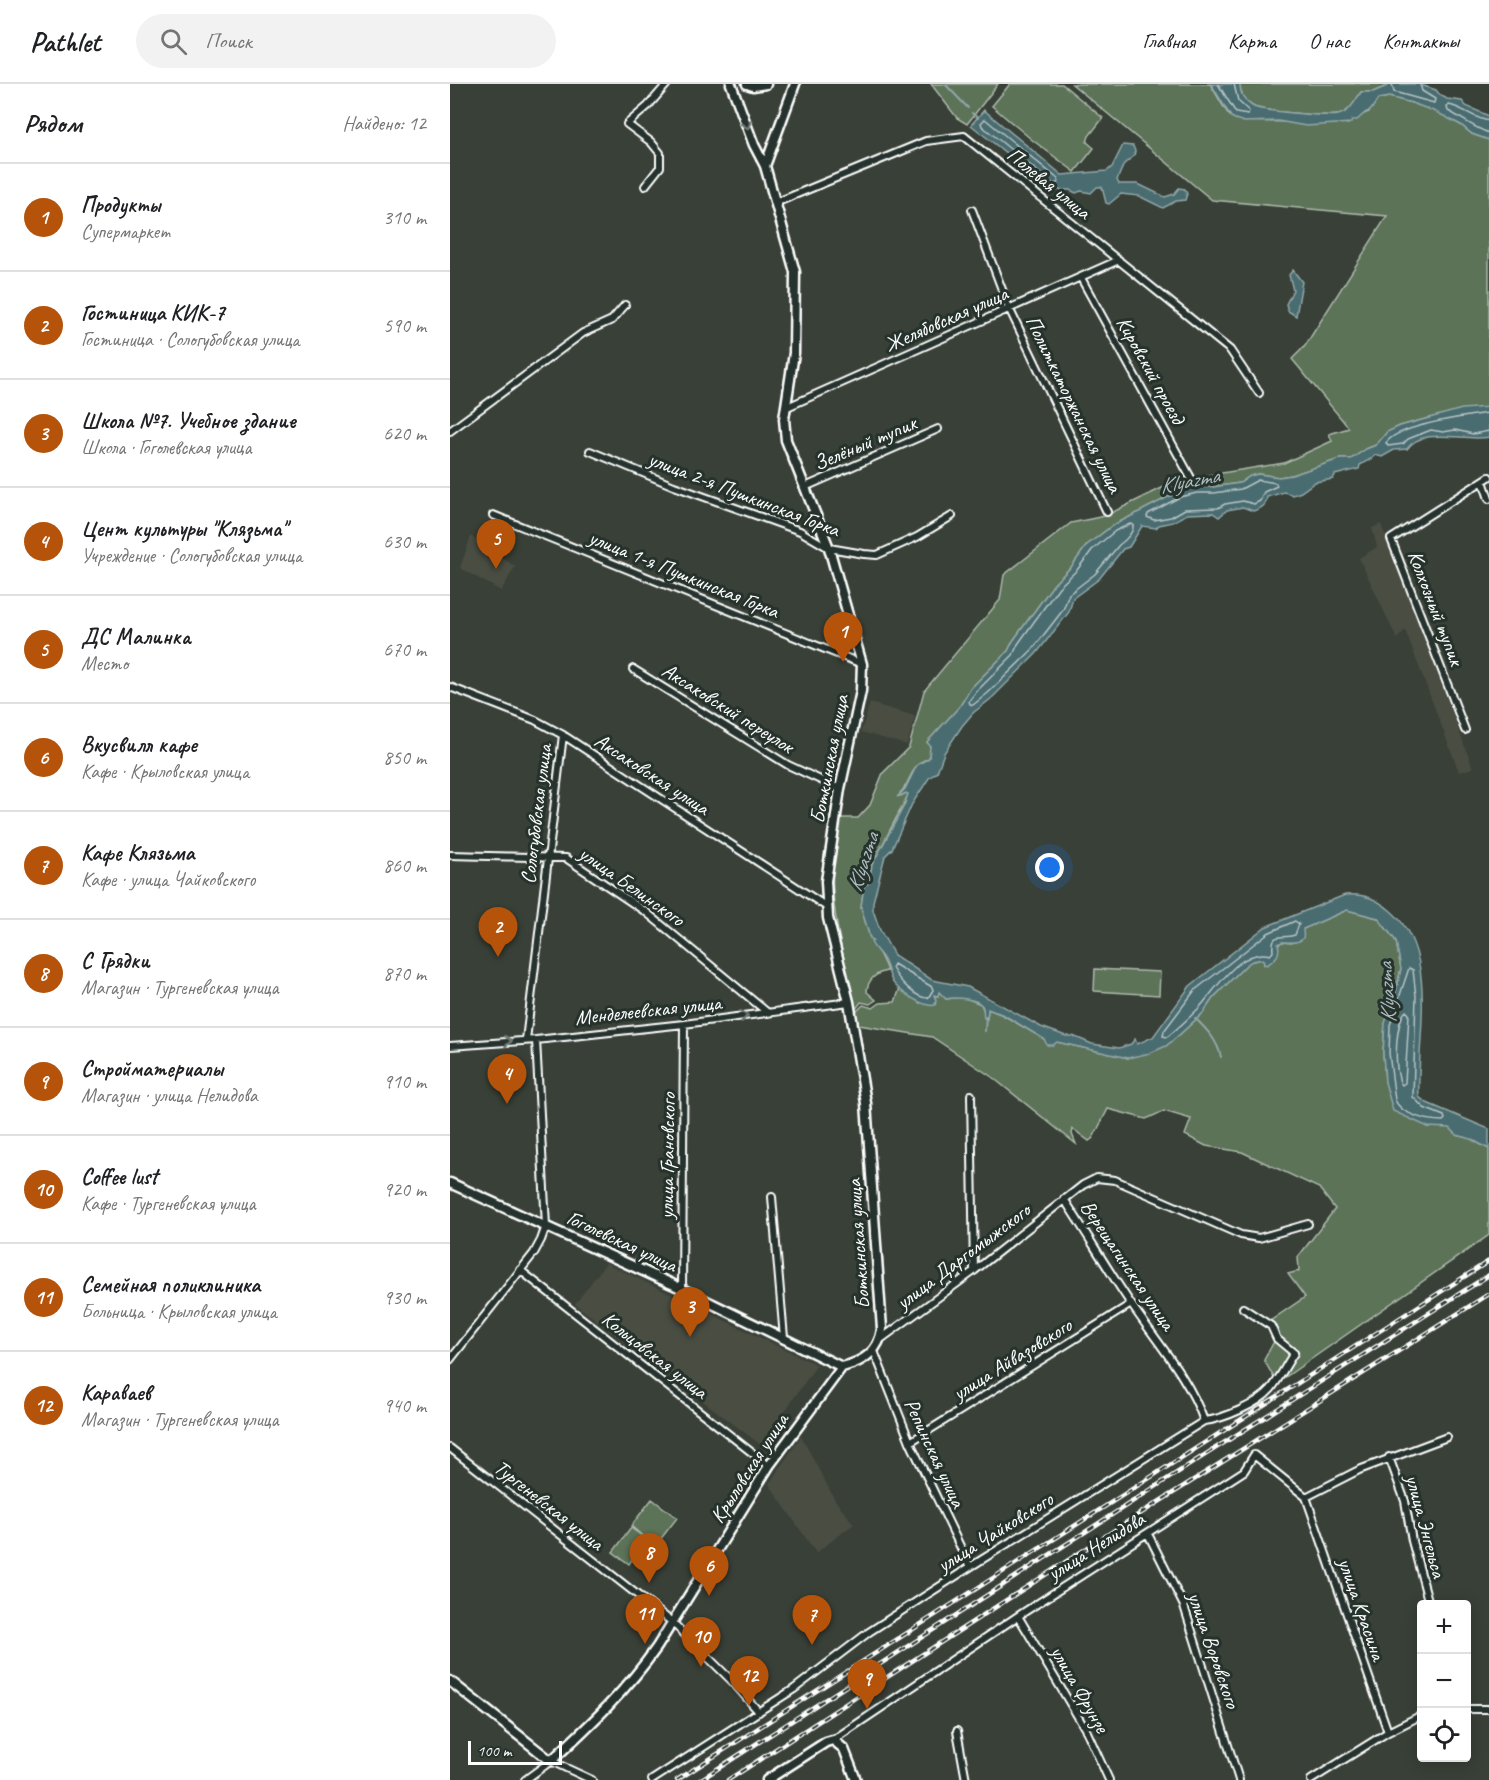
<!DOCTYPE html>
<html lang="ru">
<meta charset="utf-8">
<style>
body{margin:0;font-family:Caveat,sans-serif;background:#f2f2f2;color:#202124}
.controls{position:absolute;right:18px;bottom:18px;display:grid;overflow:hidden;border-radius:6px;box-shadow:0 3px 15px #0003}
.controls button{width:54px;height:54px;display:grid;place-items:center;padding:0;border:0;border-bottom:2px solid #e0e0e0;background:#fff;color:#202124;font:30px sans-serif}
.scale{position:absolute;left:18px;bottom:15px;width:94px;box-sizing:border-box;padding-left:6px;border:3px solid #fff;border-top:0;font-size:16px;line-height:21px;white-space:nowrap;color:#fff;-webkit-text-stroke:4px #26332d;paint-order:stroke}
.you{position:absolute;left:600px;top:784px;width:21px;height:21px;margin:-15px;border:4px solid #fff;border-radius:50%;background:#1a73e8;box-shadow:0 0 0 9px #1a73e833}
.badge{display:grid;place-items:center;width:39px;height:39px;border-radius:50%;background:#b45309;color:#fff;font-size:20px;font-weight:700}
.pin{position:absolute;translate:-50% -50px;filter:drop-shadow(0 2px 3px #0008)}
.pin::after{content:'';position:absolute;top:32px;width:21px;height:18px;background:inherit;clip-path:polygon(0 0,100% 0,50% 100%)}
.list{margin:0;padding:0;list-style:none}
h2{display:flex;justify-content:space-between;align-items:center;height:78px;margin:0;padding:0 24px;font-size:26px}
h2 small{font-size:20px;font-weight:400;color:#757577}
.list li{display:grid;grid-template-columns:39px 1fr auto;gap:18px;align-items:center;box-sizing:border-box;height:108px;padding:0 24px;border-top:2px solid #e0e0e0}
.list b{display:block;font-size:22px;white-space:nowrap}
.list p{margin:0;font-size:20px;white-space:nowrap;color:#757577}
.list em{font-size:20px;font-style:normal;color:#757577}
.icon{flex:none;width:33px;height:33px;fill:none;stroke:currentColor;stroke-width:2;stroke-linecap:round;stroke-linejoin:round}
.map{position:relative;flex:none;width:1039px;height:1696px;overflow:hidden}
header{display:flex;align-items:center;gap:36px;box-sizing:border-box;height:84px;padding:0 30px;background:#fff;border-bottom:2px solid #e0e0e0}
header strong{font-size:28px}
nav{display:flex;gap:33px;margin-inline-start:auto;font-size:21px}
.search{width:420px;height:54px;background:#f2f2f2;display:flex;align-items:center;gap:15px;box-sizing:border-box;padding:0 21px;border-radius:33px;color:#757577;font-size:22px}
main{display:flex}
aside{flex:1;background:#fff}
.map>svg:first-child{display:block}
.built{fill:#4a4d42}
.green{fill:#5b7358;stroke:#adb9ac;stroke-width:1.5}
.water{fill:#4a6c70;stroke:#92a7a9;stroke-width:1.5}
.lines{fill:none;stroke-linecap:round;stroke-linejoin:round}
.shore{stroke:#b7c4c6;stroke-width:1.5}
.stream{stroke:#92a7a9;stroke-width:2}
.street-casing{stroke:#fff;stroke-width:10}
.secondary-casing{stroke:#fff;stroke-width:13}
.street{stroke:#26332d;stroke-width:6}
.secondary{stroke:#26332d;stroke-width:8}
.rail-casing{stroke:#fff;stroke-width:4.5}
.rail{stroke:#26332d;stroke-width:2;stroke-dasharray:7;stroke-linecap:butt}
.oneway{stroke:#727a76}
.labels{text-anchor:middle;stroke-width:6;stroke-linejoin:round;paint-order:stroke}
.street-label{font-size:21px;fill:#fff;stroke:#26332d}
.water-label{font-size:22px;font-style:italic;fill:#aebdbf;stroke:#26332d}
</style>
<header>
<strong>Pathlet</strong>
<div class="search"><svg class="icon" aria-label="search" viewBox="0 0 24 24"><circle cx="10" cy="10" r="6"/><path d="M15 15l6 6"/></svg>Поиск</div>
<nav><a>Главная</a><a>Карта</a><a>О нас</a><a>Контакты</a></nav>
</header>
<main>
<aside>
<h2>Рядом<small>Найдено: 12</small></h2>
<ul class="list">
<li><span class="badge">1</span><div><b>Продукты</b><p>Супермаркет</p></div><em>310 m</em></li>
<li><span class="badge">2</span><div><b>Гостиница КИК-7</b><p>Гостиница · Сологубовская улица</p></div><em>590 m</em></li>
<li><span class="badge">3</span><div><b>Школа №7. Учебное здание</b><p>Школа · Гоголевская улица</p></div><em>620 m</em></li>
<li><span class="badge">4</span><div><b>Цент культуры &quot;Клязьма&quot;</b><p>Учреждение · Сологубовская улица</p></div><em>630 m</em></li>
<li><span class="badge">5</span><div><b>ДС Малинка</b><p>Место</p></div><em>670 m</em></li>
<li><span class="badge">6</span><div><b>Вкусвилл кафе</b><p>Кафе · Крыловская улица</p></div><em>850 m</em></li>
<li><span class="badge">7</span><div><b>Кафе Клязьма</b><p>Кафе · улица Чайковского</p></div><em>860 m</em></li>
<li><span class="badge">8</span><div><b>С Грядки</b><p>Магазин · Тургеневская улица</p></div><em>870 m</em></li>
<li><span class="badge">9</span><div><b>Стройматериалы</b><p>Магазин · улица Нелидова</p></div><em>910 m</em></li>
<li><span class="badge">10</span><div><b>Coffee lust</b><p>Кафе · Тургеневская улица</p></div><em>920 m</em></li>
<li><span class="badge">11</span><div><b>Семейная поликлиника</b><p>Больница · Крыловская улица</p></div><em>930 m</em></li>
<li><span class="badge">12</span><div><b>Караваев</b><p>Магазин · Тургеневская улица</p></div><em>940 m</em></li>
</ul>
</aside>
<div class="map">
<svg width="1039" height="1696" viewBox="0 0 1039 1696">
<rect width="100%" height="100%" fill="#394037"/>
<filter id="ink" filterUnits="userSpaceOnUse"><feTurbulence type="fractalNoise" baseFrequency=".0167" numOctaves="2"/><feDisplacementMap in="SourceGraphic" scale="12" xChannelSelector="R" yChannelSelector="G"/><feConvolveMatrix kernelMatrix="1 2 1 2 8 2 1 2 1" color-interpolation-filters="sRGB"/></filter>
<g filter="url(#ink)">
<path class="built" d="M931 440 1023 684 1009 688 955 546 947 555 909 474 927 463 922 444Z
M21 452 44 472 56 476 65 483 51 507 10 484Z
M420 619 465 632 457 661 411 648Z
M156 1179 367 1281 311 1361 125 1220Z
M351 1352 385 1416 404 1440 366 1469 319 1400Z"/>
<path class="green" d="M481 0H548L517 40 507 34Z
M560 0H612L653 34 639 52 637 58 644 64 625 88 581 55 542 22Z
M622 0H760C767 10 773 24 780 32 790 43 878 34 898 40L902 35 919 28 928 15 939 13 962 19 986 27 1011 41 1022 50 1039 56V323L979 334 950 342 937 348 926 361 916 365 901 375H890L842 391 829 393 808 390 800 392 790 399 763 403H746L728 408 662 442 637 461 622 482 604 500 563 557 558 567 521 604 510 622 477 658 480 662 479 674C476 676 472 676 470 679 460 686 459 702 450 709L451 712 456 709 458 710 457 713 422 781 419 799 414 802 411 823 420 854 423 856C427 867 433 875 437 887 426 889 417 896 417 908L426 916 420 920 411 918 405 926C392 866 370 794 391 734H408L420 721 433 689 459 663 474 607 550 516 554 491 621 439 655 432 714 403 741 394 834 379 882 357 879 350 899 344 842 275 855 262 937 132 762 116Z
M790 0H957H942L923 8H911C905 17 899 29 888 31 879 33 811 27 804 23 795 18 790 10 790 0Z
M897 826 928 834 946 857 951 884 945 913 935 940 933 969 935 998 978 1043H1000L1007 1051 1021 1055 1039 1065V1151L827 1299 814 1276 827 1252 820 1237 855 1213 838 1190 849 1187 848 1173 885 1125 869 1104 792 1068 756 1062 735 1051 741 1035 714 1027 696 1035 658 1025 643 1054 639 1057 623 1045 622 1050 626 1060 542 993 482 953 409 941 405 929 413 921 423 924 430 919 445 918 450 904 470 919 489 907 496 915 513 913 531 920 537 935 538 925 553 931 594 955 678 974 729 951 753 929 763 914 796 881 802 877 813 875 814 880 831 858 841 859 848 857 853 845Z
M645 885 710 888 709 911 644 907Z
M202 1415 227 1434 206 1461 197 1455 179 1480 163 1468 181 1444 196 1455 181 1442Z"/>
<path class="water" d="M761 0H790C790 10 795 18 804 23 812 27 879 33 888 31 899 29 905 17 911 8H923L942 0H968L986 6 990 11 997 15 1012 17 1016 22 1039 32V56L1022 50 1011 41 986 28 962 19 939 13 928 15 921 26 915 29 907 36H902L901 39 856 42 828 37 794 38 785 35 781 33Z
M534 26 612 91 657 87 662 83 673 61 683 62 685 67 684 72 674 80 667 96 669 100H688L715 113 724 110 729 104 735 105 737 110 735 116 726 117 713 124 689 112 671 110 659 120 656 119 652 103H647L641 109 631 107 626 109 620 106H602L521 41Z
M843 186 852 198 846 232 838 227 836 220 843 206 839 191Z
M1039 323V353C1014 358 974 342 957 365L944 366 932 373 925 371 921 375 910 381 909 385 885 391 883 395 865 398 851 408 843 411 834 408 817 413C816 422 812 424 803 427L793 423 777 426 769 433 763 429 737 430 723 438 709 441 706 444 692 442 679 463 673 465 649 495 623 514 619 528 586 570 542 614 523 629 512 642 494 669 487 688 479 694 462 720 442 765 435 772 423 818V826L430 846 444 871 482 896 518 903 591 943 616 952H623L642 960 669 964 681 960 685 955 687 960 703 953 740 902 815 843 895 811C914 809 927 815 941 827 990 869 966 957 969 1013L977 1019 1039 1045V1065L1021 1055 1007 1051 1000 1044 978 1043 943 1027 935 998 933 969 935 939 945 913 951 885 946 857 928 834 897 826 853 845C853 848 854 851 853 854 851 860 836 858 832 858L828 860C831 871 825 875 817 881L814 880 813 875 802 877 796 881 763 914 753 929 729 951 716 962 700 969 678 974 607 958 603 961H597L594 955 554 931 538 925 537 935 534 934C533 931 534 927 533 924 531 914 504 913 496 915L489 908 488 912 484 911 486 917 485 921C474 924 451 908 444 900 438 892 438 881 432 873 428 867 424 865 421 858L423 856 420 854 411 823 414 802 419 799 422 781 454 722 458 710 456 709 447 713 455 705 467 681 479 674 480 662 477 658 510 622 521 604 558 567 563 557 604 500 622 482 637 461 662 442 728 408 746 403H763L790 399 800 392 808 390 829 393 842 391 890 375H901L916 365 926 361 937 348 950 342 1012 325Z"/>
<g class="lines">
<path class="shore" d="M768 0 786 29 798 31 799 27 788 17 784 0
M942 0 944 8 984 19 985 15 972 7 970 0
M535 35 608 95V99L603 100 532 42 531 39Z
M1039 37C1024 35 1014 24 999 21L997 23 998 27C1012 34 1024 44 1039 49
M1039 329C1017 332 947 341 936 359L938 362 953 360 958 355 981 346 993 348 1005 346 1023 350 1039 347
M808 396 826 399 827 402 814 408 810 417 804 420 793 417 775 420 768 424 735 425 721 433 704 436 697 433 698 430 730 413 747 409H764L791 405Z
M680 440 683 441C684 448 675 457 669 461L645 490 619 510 613 526 582 566 538 609 523 621 520 620 519 617 526 608 563 571 568 560 609 503 627 486 642 466 665 447Z
M845 837 849 840 845 851C831 856 821 846 823 868L820 871C791 863 766 905 749 924 740 933 727 945 717 953L713 952 714 947 745 906 818 849Z
M444 880 482 903 483 906 478 914C464 914 448 895 442 884Z
M959 884 963 886 966 912 963 1013 974 1024 994 1032 995 1035 993 1037C978 1037 951 1031 945 1016L939 969 940 941Z
M956 927 959 930 955 999 952 1001C943 990 945 937 956 927Z"/>
<path class="stream" d="M495 0 518 24
M522 29 528 34
M745 934C758 947 767 956 771 973
M535 947 536 932"/>
<g class="street-casing">
<path id="street" d="M195 102 210 83V69L201 58 177 40 198 22 217 0
M325 119 476 57 514 52 780 266 809 309
M522 126 559 224 657 428
M631 194 741 394
M335 324 669 176
M0 347 133 249 162 236 175 221
M140 367 224 402 350 447 379 464 414 470 427 471 467 453 502 432
M1033 397 1039 415
M355 403 488 345
M43 431 412 580
M183 585 338 681 390 705
M0 603 85 636 113 651 377 823
M1015 646 941 455 1039 393
M0 771 116 774 196 828 318 929
M76 956 113 651
M0 962 86 956 234 940 399 918
M521 1011 524 1187
M322 1113 334 1254
M614 1115C637 1150 658 1186 681 1220 707 1258 739 1294 754 1337
M70 1186 319 1382
M232 1205 234 940
M431 1255 524 1187 633 1101 647 1094 665 1096 791 1151 809 1154 858 1140
M424 1267 460 1358 520 1483
M0 1276 84 1169 91 1156 96 1142 86 956
M460 1358 681 1220
M0 1364 222 1538 280 1595 309 1628
M939 1373 955 1417 962 1457 979 1520
M856 1413 938 1648
M698 1450 734 1522 789 1696
M568 1532 637 1648 659 1696
M1016 1625H1039
M507 1647 516 1696
M383 1656 568 1532 794 1387 804 1371 856 1413 909 1386 997 1353
M75 1696 101 1677 142 1696
M202 1696 344 1605 419 1548 520 1483 754 1337C774 1335 808 1320 821 1305 830 1294 836 1281 844 1269L827 1255 821 1242 793 1224
M861 1696 938 1648 972 1631"/>
</g>
<g class="secondary-casing">
<path id="secondary" d="M281 0 304 61 315 82 345 188 344 269 334 335 336 356 379 464 412 580 411 607 390 705 376 797 378 834 399 918 416 1019 432 1245C429 1268 413 1278 392 1283
M297 0 303 2 316 0
M315 82 345 0
M0 1099 222 1200 392 1283
M0 1597 101 1677C140 1641 177 1606 207 1563L319 1382 392 1283
M317 1696 376 1658 383 1656 394 1665 406 1696"/>
</g>
<use href="#street" class="street"/>
<use href="#secondary" class="secondary"/>
<g class="rail-casing">
<path id="rail" d="M227 1696 1039 1177
M250 1696 750 1374 1039 1191
M278 1696 688 1431 1039 1210"/>
</g>
<use href="#rail" class="rail"/>
</g>
<defs><path id="oneway-chevron" d="M-2-3.5L2.5 0L-2 3.5" fill="none" stroke-width="1.6" stroke-linecap="round" stroke-linejoin="round" transform="scale(1.5)"/></defs>
<g class="oneway">
<use href="#oneway-chevron" transform="translate(297 41) rotate(69)"/>
<use href="#oneway-chevron" transform="translate(294 932) rotate(-7)"/>
<use href="#oneway-chevron" transform="translate(58 957) rotate(-4)"/>
</g>
</g>
<g class="labels">
<g class="street-label">
<text transform="translate(599 99) rotate(39)" y="7">Полевая улица</text>
<text transform="translate(496 235) rotate(-24)" y="7">Желябовская улица</text>
<text transform="translate(701 286) rotate(61)" y="7">Кировский проезд</text>
<text transform="translate(624 320) rotate(64)" y="7">Политкаторжанская улица</text>
<text transform="translate(415 359) rotate(-23)" y="7">Зелёный тупик</text>
<text transform="translate(294 410) rotate(21)" y="7">улица 2-я Пушкинская Горка</text>
<text transform="translate(234 490) rotate(22)" y="7">улица 1-я Пушкинская Горка</text>
<text transform="translate(986 524) rotate(69)" y="7">Колхозный тупик</text>
<text transform="translate(278 624) rotate(32)" y="7">Аксаковский переулок</text>
<text transform="translate(379 675) rotate(-79)" y="7">Боткинская улица</text>
<text transform="translate(202 690) rotate(33)" y="7">Аксаковская улица</text>
<text transform="translate(86 730) rotate(-83)" y="7">Сологубовская улица</text>
<text transform="translate(182 802) rotate(35)" y="7">улица Белинского</text>
<text transform="translate(198 926) rotate(-6)" y="7">Менделеевская улица</text>
<text transform="translate(217 1072) rotate(-89)" y="7">улица Грановского</text>
<text transform="translate(172 1157) rotate(25)" y="7">Гоголевская улица</text>
<text transform="translate(408 1160) rotate(-94)" y="7">Боткинская улица</text>
<text transform="translate(513 1172) rotate(-37)" y="7">улица Даргомыжского</text>
<text transform="translate(678 1181) rotate(56)" y="7">Верещагинская улица</text>
<text transform="translate(205 1271) rotate(38)" y="7">Кольцовская улица</text>
<text transform="translate(562 1275) rotate(-32)" y="7">улица Айвазовского</text>
<text transform="translate(485 1369) rotate(65)" y="7">Репинская улица</text>
<text transform="translate(299 1384) rotate(-57)" y="7">Крыловская улица</text>
<text transform="translate(99 1421) rotate(38)" y="7">Тургеневская улица</text>
<text transform="translate(976 1442) rotate(75)" y="7">улица Энгельса</text>
<text transform="translate(545 1448) rotate(-32)" y="7">улица Чайковского</text>
<text transform="translate(646 1462) rotate(-32)" y="7">улица Нелидова</text>
<text transform="translate(912 1525) rotate(71)" y="7">улица Красина</text>
<text transform="translate(764 1566) rotate(71)" y="7">улица Воровского</text>
<text transform="translate(630 1605) rotate(60)" y="7">улица Фрунзе</text>
</g>
<g class="water-label">
<text transform="translate(739 396) rotate(-11)" y="8">Klyazma</text>
<text transform="translate(412 778) rotate(-72)" y="8">Klyazma</text>
<text transform="translate(936 909) rotate(-94)" y="8">Klyazma</text>
</g>
</g>
</svg>
<div class="controls">
<button>+</button>
<button>−</button>
<button><svg class="icon" aria-label="locate" viewBox="0 0 24 24"><circle cx="12" cy="12" r="6"/><path d="M12 2v4M12 18v4M2 12h4M18 12h4"/></svg></button>
</div>
<div class="scale">100 m</div>
<div class="you"></div>
<div class="pin badge" style="left:393px;top:578px">1</div>
<div class="pin badge" style="left:48px;top:873px">2</div>
<div class="pin badge" style="left:240px;top:1253px">3</div>
<div class="pin badge" style="left:57px;top:1020px">4</div>
<div class="pin badge" style="left:46px;top:485px">5</div>
<div class="pin badge" style="left:259px;top:1512px">6</div>
<div class="pin badge" style="left:362px;top:1561px">7</div>
<div class="pin badge" style="left:199px;top:1499px">8</div>
<div class="pin badge" style="left:417px;top:1625px">9</div>
<div class="pin badge" style="left:251px;top:1583px">10</div>
<div class="pin badge" style="left:195px;top:1560px">11</div>
<div class="pin badge" style="left:299px;top:1622px">12</div>
</div>
</main>
